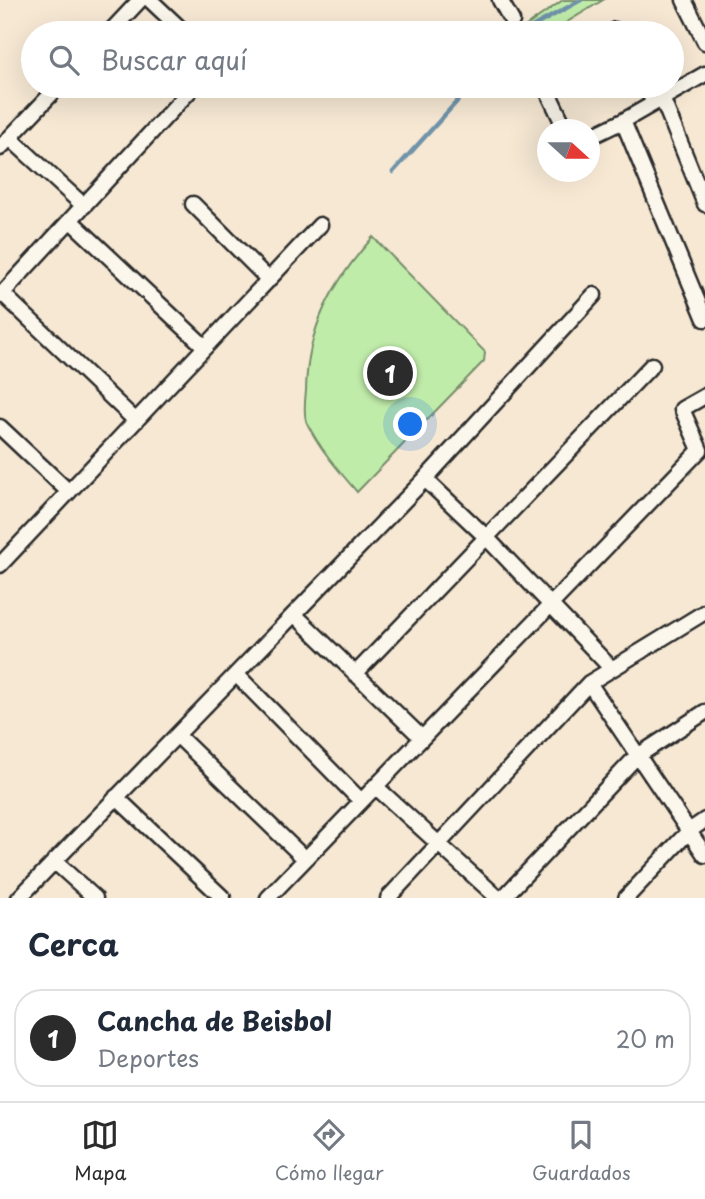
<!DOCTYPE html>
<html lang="es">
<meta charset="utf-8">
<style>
body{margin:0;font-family:"Playpen Sans",sans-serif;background:#f6f6f7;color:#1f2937}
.compass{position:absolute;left:537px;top:119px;width:63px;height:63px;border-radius:50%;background:#fff;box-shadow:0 7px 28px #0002;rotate:111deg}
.you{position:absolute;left:411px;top:425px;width:24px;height:24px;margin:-18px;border:5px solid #fff;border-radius:50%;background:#1a73e8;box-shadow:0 0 0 10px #1a73e833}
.badge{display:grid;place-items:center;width:46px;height:46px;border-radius:50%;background:#2b2b2b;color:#fff;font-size:23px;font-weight:700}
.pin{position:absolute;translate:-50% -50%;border:4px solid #fff;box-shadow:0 2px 7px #0006}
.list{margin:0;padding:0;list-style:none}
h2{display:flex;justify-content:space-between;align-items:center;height:91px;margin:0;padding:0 28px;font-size:30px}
h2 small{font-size:23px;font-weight:400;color:#747a83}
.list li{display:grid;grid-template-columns:46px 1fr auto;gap:21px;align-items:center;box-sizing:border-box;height:98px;margin:0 14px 14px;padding:0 14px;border:2px solid #e0e1e3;border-radius:28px}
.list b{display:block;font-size:26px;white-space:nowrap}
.list p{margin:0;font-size:23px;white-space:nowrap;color:#747a83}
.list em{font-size:23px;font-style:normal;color:#747a83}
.icon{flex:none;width:38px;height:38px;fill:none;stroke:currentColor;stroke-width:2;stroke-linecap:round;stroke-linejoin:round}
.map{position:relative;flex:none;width:705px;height:898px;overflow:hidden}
.search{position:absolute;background:#fff;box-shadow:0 7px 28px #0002;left:21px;right:21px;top:21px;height:77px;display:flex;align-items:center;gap:18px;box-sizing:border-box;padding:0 24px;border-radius:38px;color:#747a83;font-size:26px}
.sheet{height:203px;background:#fff}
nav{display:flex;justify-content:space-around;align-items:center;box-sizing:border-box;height:98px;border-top:2px solid #e0e1e3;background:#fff;font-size:19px;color:#747a83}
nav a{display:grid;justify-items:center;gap:4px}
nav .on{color:#2b2b2b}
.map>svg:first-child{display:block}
.green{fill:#c0ecaa;stroke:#768c6a;stroke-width:2}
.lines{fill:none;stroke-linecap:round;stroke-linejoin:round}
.stream{stroke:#6f93a9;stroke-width:4.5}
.street-casing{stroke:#2b2b2b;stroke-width:19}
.street{stroke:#fbf7ec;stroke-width:14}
</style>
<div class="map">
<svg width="705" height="898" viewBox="0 0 705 898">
<rect width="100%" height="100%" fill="#f6e8d3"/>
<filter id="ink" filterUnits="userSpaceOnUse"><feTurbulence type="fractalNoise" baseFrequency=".0143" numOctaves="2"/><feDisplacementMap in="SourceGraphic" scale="14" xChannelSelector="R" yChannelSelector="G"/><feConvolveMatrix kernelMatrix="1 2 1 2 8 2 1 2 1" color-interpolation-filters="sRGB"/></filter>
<g filter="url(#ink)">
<path class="green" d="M563 0H603L549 33H516Z
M373 237 485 352 484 361 357 492C339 471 319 448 307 423 303 414 305 400 306 391 307 327 332 283 373 237Z"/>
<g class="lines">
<path class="stream" d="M521 33 581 0
M393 172 471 86"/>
<g class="street-casing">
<path id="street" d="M150 0 185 33
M500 0 512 21
M684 0 705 42
M615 30 617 33
M109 33 140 0
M545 86 566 130
M645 86 654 102
M662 98 705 204
M623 121 705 319
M590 137 623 121 705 74
M10 138 84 206
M0 148 59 86
M193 204 269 280
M71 221 205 347
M2 293 136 421
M0 296 194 86
M0 427 69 492
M425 479 486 537 612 669
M0 565 320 225
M294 614 422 738
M236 674 361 801
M355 674 652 365
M589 683 705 855
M177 735 305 859
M375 786 498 898
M116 797 223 898
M54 861 95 898
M19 898 425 479 594 295
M268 898 700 450 682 409 705 396
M388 898 589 683 705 612
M503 898 636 757 705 712
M626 898 689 831 705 820"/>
</g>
<use href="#street" class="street"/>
</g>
</g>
</svg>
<svg class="compass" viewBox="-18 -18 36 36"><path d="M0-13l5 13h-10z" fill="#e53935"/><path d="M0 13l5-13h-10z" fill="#747a83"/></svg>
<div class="you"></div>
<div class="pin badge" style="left:390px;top:373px">1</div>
<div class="search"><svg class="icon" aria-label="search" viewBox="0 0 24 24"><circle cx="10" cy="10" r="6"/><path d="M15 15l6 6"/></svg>Buscar aquí</div>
</div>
<section class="sheet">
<h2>Cerca<small></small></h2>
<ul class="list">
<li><span class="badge">1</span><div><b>Cancha de Beisbol</b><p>Deportes</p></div><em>20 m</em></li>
</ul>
</section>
<nav>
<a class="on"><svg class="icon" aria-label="map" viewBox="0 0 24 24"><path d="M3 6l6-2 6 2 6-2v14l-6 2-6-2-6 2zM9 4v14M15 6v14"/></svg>Mapa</a>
<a><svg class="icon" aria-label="directions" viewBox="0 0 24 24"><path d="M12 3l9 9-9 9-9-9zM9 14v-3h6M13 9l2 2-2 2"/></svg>Cómo llegar</a>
<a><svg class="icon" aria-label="saved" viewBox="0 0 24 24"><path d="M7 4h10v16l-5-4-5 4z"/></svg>Guardados</a>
</nav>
